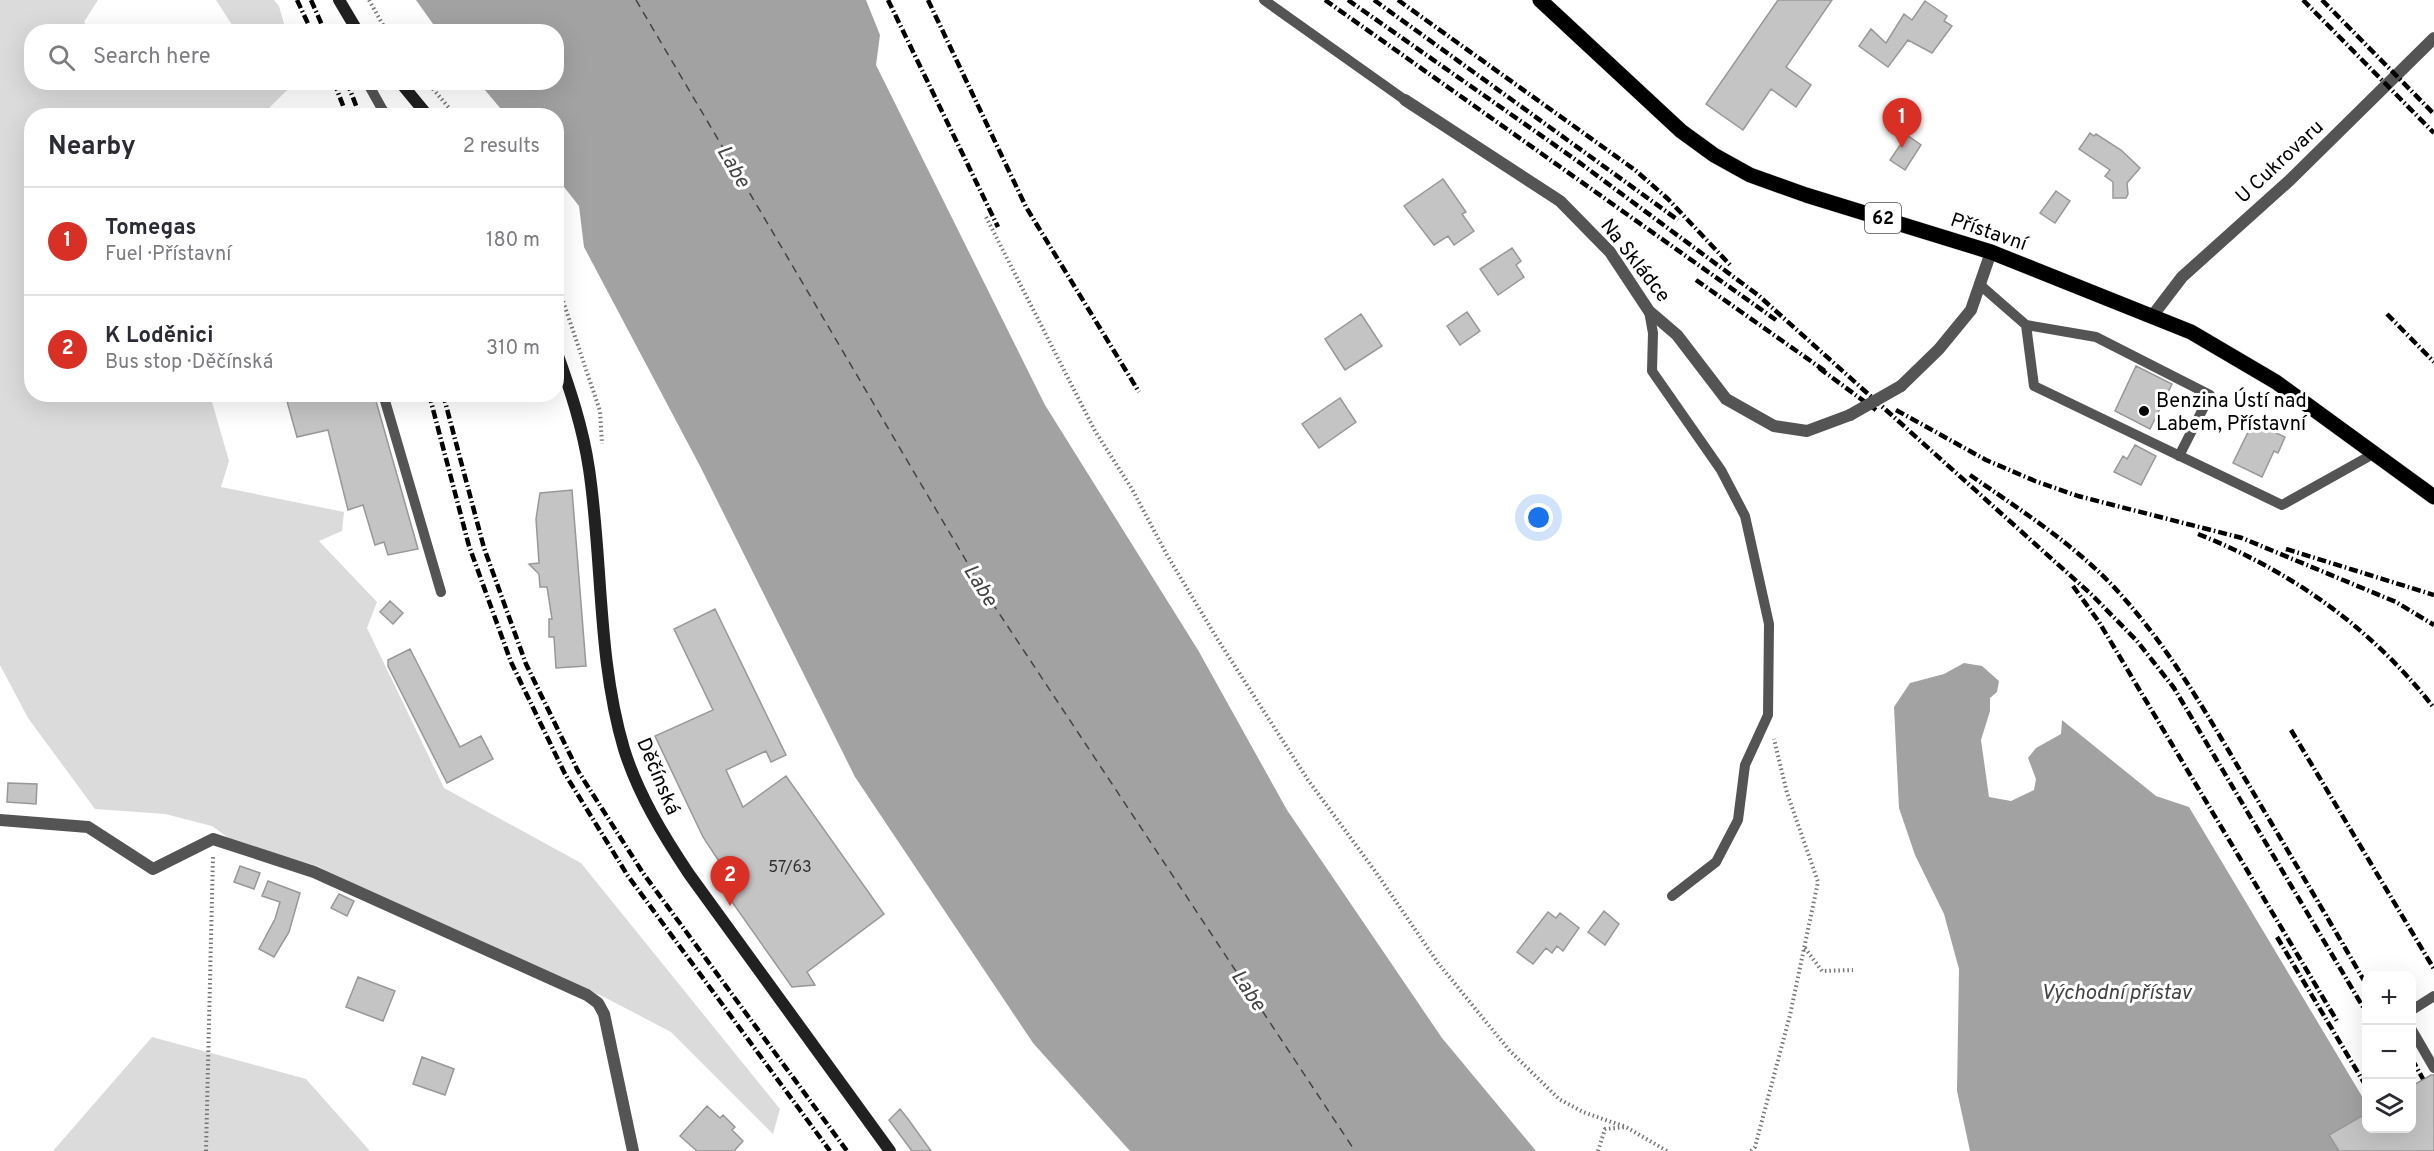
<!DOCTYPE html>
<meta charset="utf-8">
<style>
body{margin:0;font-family:Overpass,sans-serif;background:#f2f2f3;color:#2b2b33}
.controls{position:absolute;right:18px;bottom:18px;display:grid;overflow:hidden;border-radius:12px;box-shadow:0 6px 24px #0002}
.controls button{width:54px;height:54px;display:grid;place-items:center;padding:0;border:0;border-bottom:2px solid #e1e1e2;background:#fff;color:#2b2b33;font:30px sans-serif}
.you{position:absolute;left:1539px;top:518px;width:21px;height:21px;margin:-15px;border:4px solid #fff;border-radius:50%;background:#1a73e8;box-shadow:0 0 0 9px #1a73e833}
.badge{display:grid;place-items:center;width:39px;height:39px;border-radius:50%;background:#d93025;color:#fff;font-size:20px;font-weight:700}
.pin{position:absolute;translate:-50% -50px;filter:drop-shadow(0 2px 3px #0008)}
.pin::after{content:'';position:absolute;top:32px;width:21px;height:18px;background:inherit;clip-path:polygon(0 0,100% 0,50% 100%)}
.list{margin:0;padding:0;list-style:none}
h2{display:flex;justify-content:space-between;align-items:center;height:78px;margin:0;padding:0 24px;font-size:26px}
h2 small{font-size:20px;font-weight:400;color:#7c7c81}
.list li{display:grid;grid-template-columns:39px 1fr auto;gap:18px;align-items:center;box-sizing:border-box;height:108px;padding:0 24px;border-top:2px solid #e1e1e2}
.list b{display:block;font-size:22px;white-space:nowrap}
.list p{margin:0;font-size:20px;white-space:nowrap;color:#7c7c81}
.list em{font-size:20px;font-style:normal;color:#7c7c81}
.icon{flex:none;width:33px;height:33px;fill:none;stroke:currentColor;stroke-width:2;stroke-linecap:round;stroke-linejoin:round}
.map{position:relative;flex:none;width:2434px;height:1151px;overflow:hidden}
.search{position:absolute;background:#fff;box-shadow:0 6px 24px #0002;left:24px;top:24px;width:540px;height:66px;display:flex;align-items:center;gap:15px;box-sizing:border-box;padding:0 21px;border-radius:24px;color:#7c7c81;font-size:22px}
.panel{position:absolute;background:#fff;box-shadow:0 6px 24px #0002;left:24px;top:108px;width:540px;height:294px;border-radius:24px}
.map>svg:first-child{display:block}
.green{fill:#dbdbdb}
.water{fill:#a2a2a2}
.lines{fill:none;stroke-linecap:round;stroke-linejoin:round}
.ferry{stroke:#434343;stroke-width:1.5;stroke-dasharray:8 6;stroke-linecap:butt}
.building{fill:#c4c4c4;stroke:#989898;stroke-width:1.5}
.primary-casing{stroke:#dbdbdb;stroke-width:16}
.path{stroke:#767676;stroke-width:4;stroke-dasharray:1.5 3;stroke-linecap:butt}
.lane{stroke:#545454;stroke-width:10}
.street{stroke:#545454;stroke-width:12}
.secondary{stroke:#212121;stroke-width:12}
.primary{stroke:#000;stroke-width:15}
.rail{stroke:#000;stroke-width:4.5;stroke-dasharray:9 3 1.5 3;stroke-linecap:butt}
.street-bridge{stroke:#545454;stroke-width:12}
.poi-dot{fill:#000;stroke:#fff;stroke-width:2}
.labels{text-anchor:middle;stroke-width:6;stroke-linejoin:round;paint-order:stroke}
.number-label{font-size:16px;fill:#313131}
.shield{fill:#fff;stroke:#4c4c4c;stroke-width:1.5}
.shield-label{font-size:18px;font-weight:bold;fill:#000}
.street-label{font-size:20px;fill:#000;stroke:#fff}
.poi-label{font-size:20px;fill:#000;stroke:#fff;text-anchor:start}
.water-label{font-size:21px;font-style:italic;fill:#434343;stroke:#fff}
</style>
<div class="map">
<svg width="2434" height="1151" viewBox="0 0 2434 1151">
<rect width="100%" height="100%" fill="#fff"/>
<path class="green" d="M0 0H98L84 22 92 31 32 32V82H138L142 87 149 82 294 83 262 115 32 116V394L210 395 229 461 221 487 344 512 342 531 319 541 377 602 367 628 444 788 581 863 780 1109 773 1134 671 1032 604 997 443 927 317 866 234 842 212 826 165 814 95 809 28 718 0 665Z
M216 0H274L279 6 286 31H229L234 28Z
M152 1037 306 1079 370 1151H53Z"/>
<path class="water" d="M416 0H866L880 35 876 65 1045 405 1198 650 1287 810 1442 1038 1536 1151H1130L1033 1043 855 777 700 466 584 247 579 206 557 178 556 116 506 115 479 83 556 82V32L438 31Z
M1964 663 1982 666 1999 681 1997 692 1990 698V711L1981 740 1989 797 2011 801 2034 790 2036 779 2028 758 2036 748 2061 734 2062 720 2156 796 2189 807 2366 1103V1128L2395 1151H1970L1957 1091 1959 969 1944 914 1915 855 1899 808 1894 707 1910 683 1944 674Z"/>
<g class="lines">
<path class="ferry" d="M636 0 981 586 1355 1151"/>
</g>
<path class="building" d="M1778 0H1832L1786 67 1811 85 1796 107 1771 89 1743 130 1706 104Z
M1925 1 1947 16 1944 21 1952 26 1932 53 1908 40 1888 67 1859 46 1871 29 1886 43 1904 14 1912 20Z
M2090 133 2094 136 2096 134 2121 150 2140 168 2127 183 2128 194 2126 198H2113V182L2105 176 2110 170 2079 149Z
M1907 135 1921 145 1905 170 1890 160Z
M1443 179 1466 212 1462 214 1474 231 1454 245 1448 236 1434 245 1404 206Z
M2056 191 2070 201 2055 223 2040 213Z
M1512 248 1521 261 1516 265 1524 277 1498 295 1480 269Z
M1467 312 1480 331 1460 345 1447 326Z
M1361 314 1382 346 1345 370 1325 339Z
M2136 366 2172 384 2150 429 2115 411Z
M285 394H374L418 549 388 555 384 542 375 545 363 505 348 510 328 430 297 437Z
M1340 398 1356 422 1319 448 1302 424Z
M2253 422 2285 437 2278 453 2274 451 2262 477 2233 463Z
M2135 445 2156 456 2141 485 2114 472 2123 456 2127 459Z
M572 490 586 666 556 668 554 637H549V619H552L547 587H540L539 574 529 564 539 563 536 519 540 493Z
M390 601 403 613 393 624 380 612Z
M715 609 786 755 771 762 766 751 726 770 743 807 786 776 884 914 807 972 815 985 792 987 718 882 728 875 703 837 655 736 713 710 674 629Z
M410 649 460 747 481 736 493 759 447 783 388 666V660Z
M8 783 37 784 36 804 7 802Z
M240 866 260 873 254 889 234 882Z
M268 881 300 893 289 932 274 957 259 949 275 919 280 902 262 896Z
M339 894 354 901 347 916 331 908Z
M1604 911 1619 924 1605 945 1588 932Z
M1548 912 1556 918 1560 913 1579 928 1563 951 1557 946 1552 953 1546 948 1533 964 1517 952Z
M358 977 395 991 383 1021 346 1007Z
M422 1057 454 1069 445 1095 413 1084Z
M2431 1075H2434V1151H2339L2329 1135 2367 1113V1128H2412V1086Z
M707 1106 720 1118 723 1115 735 1127 732 1130 743 1141 734 1151H697L680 1136Z
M900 1109 908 1119 931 1151H912L889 1120Z"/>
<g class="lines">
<g class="primary-casing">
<path id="primary" d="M1540 0 1681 131 1714 155 1750 175 1806 195 1991 252 2191 332 2276 382 2434 497"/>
</g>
<path class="path" d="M369 0 387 32
M427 82 456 116
M986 217 1095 431 1132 489 1167 555 1218 640 1308 780 1375 871 1438 963 1509 1050 1559 1099 1583 1112 1626 1127
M556 280 600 411 602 444
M1805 948 1822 971 1853 970
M206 1151 213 855
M1598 1151 1605 1129 1626 1127 1667 1151
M1751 1151 1755 1147 1790 1015 1818 882 1787 793 1774 739"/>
<path class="lane" d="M1264 0 1405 100
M367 82 386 116
M1979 284 2026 325 2096 337 2210 395 2179 456
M1649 311 1653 333 1652 371 1721 470 1745 516 1769 624 1768 715 1745 765 1738 820 1716 862 1672 896
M2026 325 2034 386 2282 505 2375 453
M383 394 441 592
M2412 1010 2434 996
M2412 1030 2434 1068"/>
<path class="street" d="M1405 100 1560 201 1610 252 1649 311 1677 335 1726 399 1774 426 1807 431 1850 415
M2153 315 2182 277 2290 180 2434 38
M1901 386 1939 349 1971 310 1991 252
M0 820 88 827 153 869 213 839 314 872 587 995 598 1003 604 1014 633 1151"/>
<path class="secondary" d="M339 0 358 32
M400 82 428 116
M556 350C570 389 583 428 589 469 603 562 597 658 624 749 638 794 663 835 689 874L890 1151"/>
<use href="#primary" class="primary"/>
<path class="rail" d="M297 0 312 32
M311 0 325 32
M888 0 998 227
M928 0 1026 207 1139 392
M1325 0 1776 320
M1348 0 1576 160 1758 295 2092 595 2137 641 2174 688 2366 1012
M1374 0 1678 220
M1398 0 1635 170 1668 199 1732 267
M2303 0 2434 133
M2322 0 2434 114
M334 82 347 116
M347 82 360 116
M1696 280 1825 371
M2387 314 2434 362
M1819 368 1876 410
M429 394 469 546 511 662 565 774 628 876 830 1151
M443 394 484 548 526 664 578 771 643 873 847 1151
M1896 410 1986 460 2035 481 2078 496 2242 538 2396 602 2434 625
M1970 475C2023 512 2079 547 2122 596 2171 651 2207 714 2244 777 2285 846 2326 915 2366 984
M2198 534C2291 571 2372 628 2434 708
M2286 549 2434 595
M2073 586 2099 622 2337 1021
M2291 730 2434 969
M2277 937 2366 1086
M2412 1059 2423 1079"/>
<path class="street-bridge" d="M1850 415 1901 386"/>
</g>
<circle class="poi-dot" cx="2144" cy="411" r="6"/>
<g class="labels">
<g class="number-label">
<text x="790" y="872">57/63</text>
</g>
<rect class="shield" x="1865" y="203" width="36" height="30" rx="4.5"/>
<g class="shield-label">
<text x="1883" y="224">62</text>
</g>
<g class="street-label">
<text transform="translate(2279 161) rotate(-43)" y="7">U Cukrovaru</text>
<text transform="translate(1989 231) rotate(19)" y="7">Přístavní</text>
<text transform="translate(1636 260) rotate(52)" y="7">Na Skládce</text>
<text transform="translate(659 776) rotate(67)" y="7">Děčínská</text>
</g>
<g class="poi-label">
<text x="2156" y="407">Benzina Ústí nad<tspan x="2156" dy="23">Labem, Přístavní</tspan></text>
</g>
<g class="water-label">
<text transform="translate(734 166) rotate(60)" y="7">Labe</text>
<text transform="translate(981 585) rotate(58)" y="7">Labe</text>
<text transform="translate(1249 990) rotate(56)" y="7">Labe</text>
<text x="2116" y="999">Východní přístav</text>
</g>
</g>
</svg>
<div class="controls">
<button>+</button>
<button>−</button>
<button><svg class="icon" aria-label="layers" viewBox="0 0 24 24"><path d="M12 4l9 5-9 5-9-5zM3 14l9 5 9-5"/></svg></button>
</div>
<div class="you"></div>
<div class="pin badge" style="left:1902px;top:148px">1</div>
<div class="pin badge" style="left:730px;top:906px">2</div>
<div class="search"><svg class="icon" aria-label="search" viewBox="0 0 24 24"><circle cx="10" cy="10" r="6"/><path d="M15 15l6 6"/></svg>Search here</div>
<section class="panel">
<h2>Nearby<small>2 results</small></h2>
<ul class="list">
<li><span class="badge">1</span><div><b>Tomegas</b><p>Fuel · Přístavní</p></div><em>180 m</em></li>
<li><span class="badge">2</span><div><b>K Loděnici</b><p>Bus stop · Děčínská</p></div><em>310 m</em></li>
</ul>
</section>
</div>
